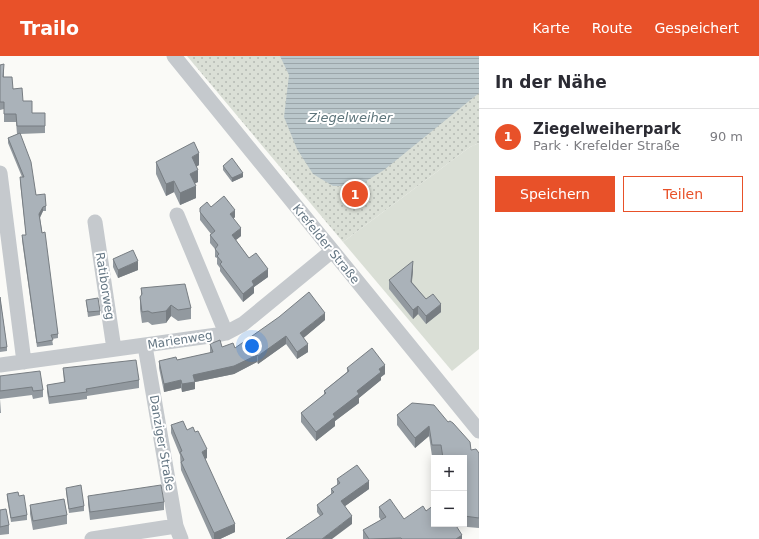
<!DOCTYPE html>
<html lang="de">
<meta charset="utf-8">
<style>
body{margin:0;font-family:"DejaVu Sans",sans-serif;background:#f2f2f3;color:#2b2b33}
.controls{position:absolute;right:12px;bottom:12px;display:grid;overflow:hidden;border-radius:0px;box-shadow:0 2px 10px #0003}
.controls button{width:36px;height:36px;display:grid;place-items:center;padding:0;border:0;border-bottom:1px solid #e1e1e2;background:#fff;color:#2b2b33;font:20px sans-serif}
.you{position:absolute;left:252px;top:290px;width:14px;height:14px;margin:-10px;border:3px solid #fff;border-radius:50%;background:#1a73e8;box-shadow:0 0 0 6px #1a73e833}
.badge{display:grid;place-items:center;width:26px;height:26px;border-radius:50%;background:#e85129;color:#fff;font-size:13px;font-weight:700}
.pin{position:absolute;translate:-50% -50%;border:2px solid #fff;box-shadow:0 1px 4px #0006}
.list{margin:0;padding:0;list-style:none}
h2{display:flex;justify-content:space-between;align-items:center;height:52px;margin:0;padding:0 16px;font-size:17px}
h2 small{font-size:13px;font-weight:400;color:#7c7c81}
.list li{display:grid;grid-template-columns:26px 1fr auto;gap:12px;align-items:center;box-sizing:border-box;height:56px;padding:0 16px;border-top:1px solid #e1e1e2}
.list b{display:block;font-size:15px;white-space:nowrap}
.list p{margin:0;font-size:13px;white-space:nowrap;color:#7c7c81}
.list em{font-size:13px;font-style:normal;color:#7c7c81}
.actions{display:flex;gap:8px;padding:12px 16px}
.actions a{flex:1;padding:9px 0;border:1px solid #e85129;border-radius:0px;text-align:center;font-size:14px;color:#e85129}
.actions .main{background:#e85129;color:#fff}
.map{position:relative;flex:none;width:479px;height:483px;overflow:hidden}
header{display:flex;align-items:center;gap:24px;box-sizing:border-box;height:56px;padding:0 20px;background:#e85129;color:#fff}
header strong{font-size:19px}
nav{display:flex;gap:22px;margin-inline-start:auto;font-size:14px}
main{display:flex}
aside{flex:1;background:#fff}
.map>svg:first-child{display:block}
.park{fill:url(#park-dots)}
.garden{fill:#dadfd6}
.water{fill:url(#water-rules)}
.lines{fill:none;stroke-linecap:round;stroke-linejoin:round}
.minor{stroke:#c5c9cd;stroke-width:15}
.wall{fill:#92999f}
.shaded-wall{fill:#777d82}
.building{fill:#aab2b9;stroke:#777d82}
.labels{text-anchor:middle;stroke-width:4;stroke-linejoin:round;paint-order:stroke}
.street-label{font-size:12px;fill:#647683;stroke:#fff}
.water-label{font-size:13px;font-style:italic;fill:#5f767c;stroke:#fff}
</style>
<header>
<strong>Trailo</strong>
<nav><a>Karte</a><a>Route</a><a>Gespeichert</a></nav>
</header>
<main>
<div class="map">
<svg width="479" height="483" viewBox="0 0 479 483">
<defs>
<pattern id="park-dots" width="8" height="8" patternUnits="userSpaceOnUse"><rect width="8" height="8" fill="#dadfd6"/><path d="M2 2h.1M6 6h.1" fill="none" stroke="#b4b9b3" stroke-width="1.8" stroke-linecap="round"/></pattern>
<pattern id="water-rules" width="6" height="5" patternUnits="userSpaceOnUse"><rect width="6" height="5" fill="#bac7cb"/><path d="M0 2.5h6" fill="none" stroke="#9ba6aa"/></pattern>
</defs>
<rect width="100%" height="100%" fill="#fafaf7"/>
<path class="park" d="M187 0H479V87L470 91 343 186Z"/>
<path class="garden" d="M479 87V293L452 315 343 186 470 91Z"/>
<path class="water" d="M280 0H479V37L384 114 358 130H333L313 118 297 93 284 61 289 19Z"/>
<g class="lines">
<path class="minor" d="M174 0 479 375
M0 117 24 306
M177 159 226 277
M95 166 114 293
M145 290 176 470 181 483
M0 309 217 279 226 277 243 268 332 195
M92 483 176 470"/>
</g>
<path class="wall" d="M0 9 4 16V21L32 57H45V77L20 78 36 139 46 150V155H43L40 162 58 278V282L52 283 53 289 37 291 22 184V179H26L20 126V121H22L8 87V82L19 78H17L16 66H4V53L0 54Z
M156 106 199 109 196 111 198 126 194 127 196 142 180 149 174 136 166 140 156 118Z
M223 110 243 121 232 126 223 114Z
M211 151 235 161 233 163 241 180 236 184 249 202 268 221 254 231V237L243 246 220 215V212L217 208V202L215 201V193L210 187V179L211 178 200 164V152Z
M113 203 138 214 118 222 113 211Z
M413 213 412 226 426 243 441 256 426 268 418 258 413 263 389 233V224Z
M141 232 191 252V263L178 265 171 260 166 267 152 269 148 266 142 267 140 253V241L141 240Z
M0 241 7 291V295L0 296Z
M86 244 100 255V259L88 261Z
M325 264 303 282 308 296 297 303 286 288 258 308 257 306 234 318 195 326V333L182 336 181 332 164 336 159 312V305L177 304 210 297V288L222 291 235 292Z
M63 312 139 324V332L87 340V343L49 348 47 336V329L64 327Z
M347 312 385 318 381 321V324L359 342V347L335 365V370L316 385 301 366V357L324 339V335L347 316Z
M0 320 43 334V341L33 343 32 339 0 343 1 357H0Z
M412 347 471 394 479 397V472L456 470 462 483H363V474L381 464 379 461V451L404 463 434 468H464V402H442L441 399 432 400 429 380 415 392 397 369V359Z
M171 369 187 374 207 402 205 403 235 476 220 483H212L181 414 180 399 171 377Z
M337 423 369 433 345 450 352 468 320 460 317 456V449L331 438V433L337 429Z
M66 432 84 450V455L69 457 66 436Z
M7 438 19 440 27 459V464L11 466 7 442Z
M88 440 164 446V454L90 464 88 448Z
M30 449 67 459V468L33 474 30 458Z
M0 454 9 469V478L0 479Z"/>
<path class="shaded-wall" d="M199 97V109L192 113V101Z
M198 114V126L190 130V118Z
M243 117V121L232 126V122Z
M174 125V136L166 140V128Z
M196 130V142L180 149V137Z
M43 151V155L39 163V158Z
M235 154V161L230 166V158Z
M241 172V180L232 187V179Z
M138 205V214L118 222V214Z
M413 205V213L411 234V226Z
M268 213V221L254 231V237L243 246V238L252 225Z
M441 248V256L426 268V260Z
M171 249V260L166 267V255Z
M418 250V258L413 263V254Z
M325 257V264L300 285V277Z
M286 280V288L258 308V300Z
M308 288V296L297 303V296Z
M257 299V306L234 318 195 326V333L182 336V328L193 319Z
M385 309V318L381 321V324L359 342V347L335 365V370L316 385V376L333 358 357 335 379 313Z
M181 324V332L164 336V328Z
M429 370V380L415 392V382Z
M207 393V402L202 404V396Z
M369 425V433L341 453V445Z
M352 460V468L332 483H322Z
M235 468V476L220 483H214V477Z
M462 479V483H456Z"/>
<path class="building" d="M4 8 3 21H12L13 33 22 32 23 45H32V57H45V70H17L16 58H4V46H0V9Z
M20 77 31 106 36 139 45 138 46 150 43 151 39 158 42 177 45 176 58 278 51 279 53 284 37 287 22 179H26L20 121H24L8 82Z
M194 86 199 97 192 101 198 114 190 118 196 130 180 137 174 125 166 128 156 106Z
M232 102 243 117 232 122 223 110Z
M224 140 235 154 230 158 241 172 232 179 249 202 256 197 268 213 252 225 254 229 243 238 220 208 222 206 217 200 219 198 215 193 218 189 210 179 215 175 200 156V152L207 146 211 151Z
M133 194 138 205 118 214 113 203Z
M413 205 411 226 426 243 433 238 441 248 426 260 418 250 413 254 389 224Z
M185 228 191 252 178 254 171 249 166 255 152 257 148 255 142 256 140 241 142 238 141 232Z
M309 236 325 257 300 277 308 288 297 296 286 280 258 300 257 299 234 310 193 319 195 326 182 328 181 324 164 328 159 305 176 301 177 304 213 296 210 288 220 284 222 291 233 287 235 292 279 261Z
M0 241 7 291 0 292Z
M98 242 100 255 88 256 86 244Z
M372 292 385 309 379 313 381 316 357 335 359 338 333 358 335 361 316 376 301 357 326 337 324 335 349 315 347 312Z
M136 304 139 324 86 333 87 336 49 341 47 329 65 326 63 312Z
M40 315 43 334 33 335 32 331 0 335V320Z
M412 347 434 349 448 366 450 365 453 367 470 386 471 394 476 393 479 397V462L464 460V439L465 438 464 426V402H452V401L443 402 441 389H432L429 370 415 382 397 359Z
M183 365 187 374 193 371 195 376 198 375 207 393 202 396 235 468 214 477 181 406 184 404 180 396 182 395 171 369Z
M357 409 369 425 341 445 352 460 322 483H286L323 458 317 449 334 436 331 433 340 427 337 423Z
M81 429 84 450 69 453 66 432Z
M161 429 164 446 90 456 88 440Z
M18 436 19 440 24 439 27 459 11 462 7 438Z
M64 443 67 459 33 465 30 449Z
M390 443 404 463 423 450 426 455 434 449V468H455L462 479 456 483H402L401 482 369 483 363 474 386 461 379 451Z
M6 453 9 469 0 471V454Z"/>
<g class="labels">
<g class="street-label">
<text transform="translate(326 188) rotate(51)" y="4">Krefelder Straße</text>
<text transform="translate(105 230) rotate(81)" y="4">Ratiborweg</text>
<text transform="translate(180 284) rotate(-9)" y="4">Marienweg</text>
<text transform="translate(162 387) rotate(80)" y="4">Danziger Straße</text>
</g>
<g class="water-label">
<text x="350" y="66">Ziegelweiher</text>
</g>
</g>
</svg>
<div class="controls">
<button>+</button>
<button>−</button>
</div>
<div class="you"></div>
<div class="pin badge" style="left:355px;top:138px">1</div>
</div>
<aside>
<h2>In der Nähe<small></small></h2>
<ul class="list">
<li><span class="badge">1</span><div><b>Ziegelweiherpark</b><p>Park · Krefelder Straße</p></div><em>90 m</em></li>
</ul>
<div class="actions"><a class="main">Speichern</a><a>Teilen</a></div>
</aside>
</main>
